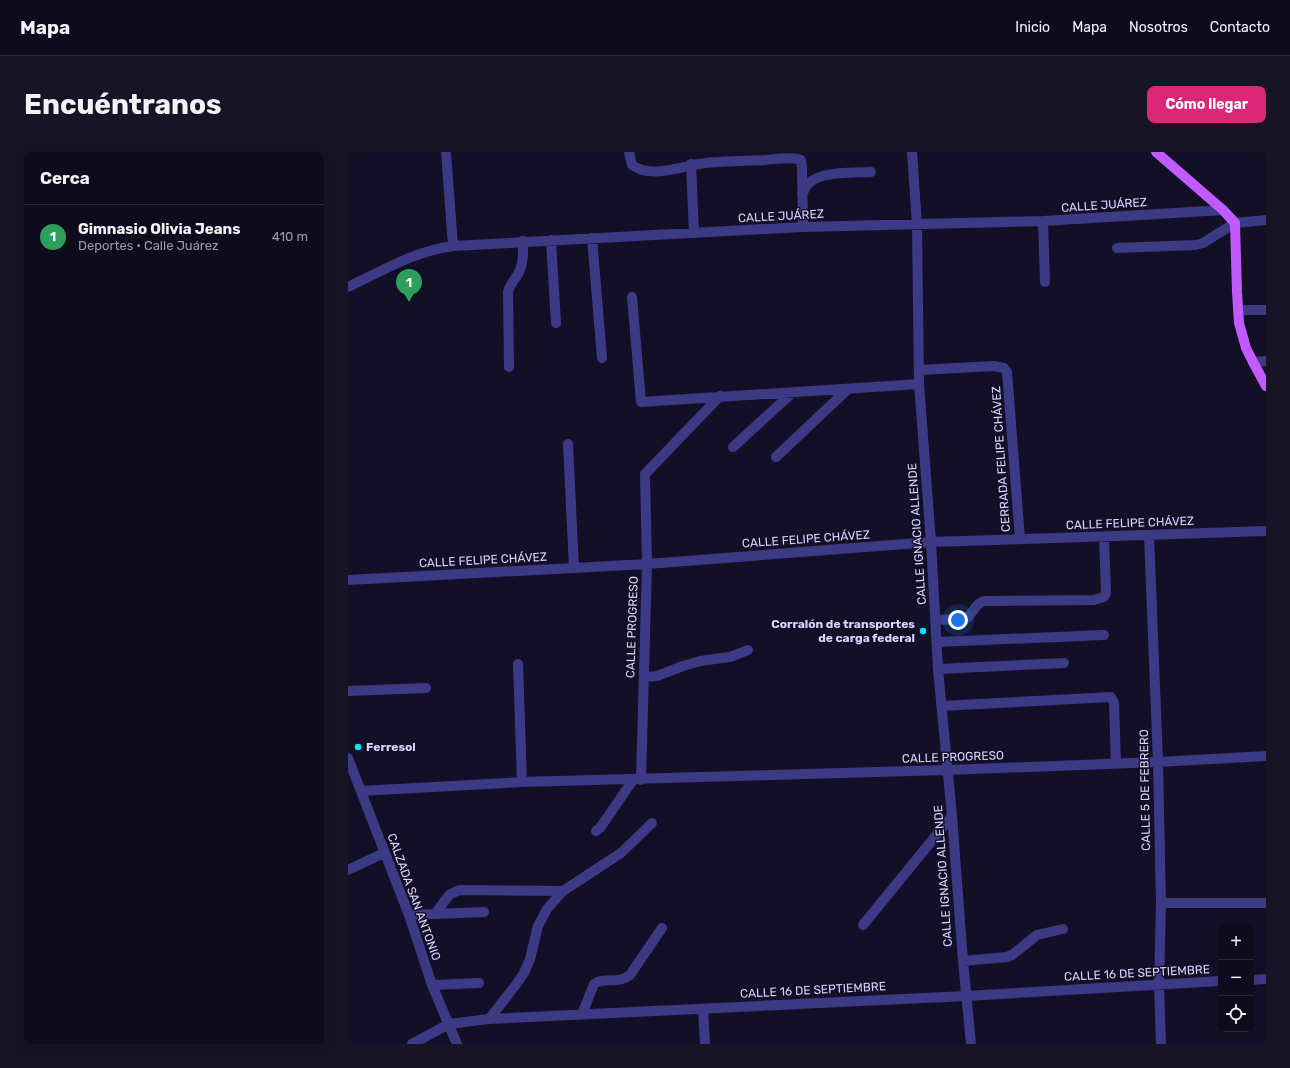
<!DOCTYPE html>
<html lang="es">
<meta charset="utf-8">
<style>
body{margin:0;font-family:Rubik,sans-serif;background:#171425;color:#f1f3f6}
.controls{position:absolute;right:12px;bottom:12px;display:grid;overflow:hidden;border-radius:8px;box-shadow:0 4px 16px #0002}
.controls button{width:36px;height:36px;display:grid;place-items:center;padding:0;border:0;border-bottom:1px solid #2e2b3b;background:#0e0b1c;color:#f1f3f6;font:20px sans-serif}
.you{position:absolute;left:610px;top:468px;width:14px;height:14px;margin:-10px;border:3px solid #fff;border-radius:50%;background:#1a73e8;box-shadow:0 0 0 6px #1a73e833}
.badge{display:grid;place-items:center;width:26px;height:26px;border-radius:50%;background:#db2777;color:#fff;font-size:13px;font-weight:700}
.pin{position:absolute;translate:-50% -33px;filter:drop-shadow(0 1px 2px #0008)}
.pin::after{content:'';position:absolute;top:21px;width:14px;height:12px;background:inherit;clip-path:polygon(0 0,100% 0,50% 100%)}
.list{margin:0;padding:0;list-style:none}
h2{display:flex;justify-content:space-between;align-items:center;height:52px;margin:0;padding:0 16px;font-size:17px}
h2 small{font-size:13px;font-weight:400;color:#9b9ba3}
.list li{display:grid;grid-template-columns:26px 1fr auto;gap:12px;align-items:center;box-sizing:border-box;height:64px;padding:0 16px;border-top:1px solid #2e2b3b}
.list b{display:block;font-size:15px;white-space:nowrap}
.list p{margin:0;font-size:13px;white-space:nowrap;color:#9b9ba3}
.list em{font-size:13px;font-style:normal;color:#9b9ba3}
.icon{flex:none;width:22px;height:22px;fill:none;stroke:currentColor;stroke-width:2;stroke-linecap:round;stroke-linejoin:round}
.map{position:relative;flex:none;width:918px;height:892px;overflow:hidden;border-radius:8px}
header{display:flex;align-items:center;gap:24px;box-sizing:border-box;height:56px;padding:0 20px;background:#0e0b1c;border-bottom:1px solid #2e2b3b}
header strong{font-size:19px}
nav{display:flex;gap:22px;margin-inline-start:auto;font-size:14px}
.intro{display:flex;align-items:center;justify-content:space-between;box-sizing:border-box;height:96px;padding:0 24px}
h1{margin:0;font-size:28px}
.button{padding:10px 18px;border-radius:8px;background:#db2777;color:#fff;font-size:14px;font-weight:700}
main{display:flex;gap:24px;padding:0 24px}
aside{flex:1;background:#0e0b1c;border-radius:8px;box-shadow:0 4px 16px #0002}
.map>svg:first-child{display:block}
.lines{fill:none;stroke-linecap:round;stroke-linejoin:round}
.minor{stroke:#3d3a85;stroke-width:10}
.major{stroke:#c25bff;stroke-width:10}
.poi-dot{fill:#00e5ff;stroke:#130f26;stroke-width:1.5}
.labels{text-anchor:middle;stroke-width:3;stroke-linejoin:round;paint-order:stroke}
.street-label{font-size:12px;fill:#d9d4ff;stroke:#130f26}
.poi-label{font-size:12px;font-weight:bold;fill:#d9d4ff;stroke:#130f26;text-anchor:end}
</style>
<header>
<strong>Mapa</strong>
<nav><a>Inicio</a><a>Mapa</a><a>Nosotros</a><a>Contacto</a></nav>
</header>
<div class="intro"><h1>Encuéntranos</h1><a class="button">Cómo llegar</a></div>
<main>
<aside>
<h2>Cerca<small></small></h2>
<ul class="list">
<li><span class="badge" style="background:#2e9e5b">1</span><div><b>Gimnasio Olivia Jeans</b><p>Deportes · Calle Juárez</p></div><em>410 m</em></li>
</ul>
</aside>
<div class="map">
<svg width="918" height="892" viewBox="0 0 918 892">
<rect width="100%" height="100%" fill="#130f26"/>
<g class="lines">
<path class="minor" d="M98 0 105 94
M281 0 284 13C305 28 335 13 358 11 377 9 397 9 416 8 427 7 439 5 450 7L453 8 454 16 455 75
M564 0 569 73 571 232 583 390 590 517 604 664 615 809 623 892
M343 12 346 81
M454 42C456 39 458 34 461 31 474 19 506 21 523 20
M695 69 697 130
M244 86 254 206
M203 88 208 171
M769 96 847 93 855 91 887 71 918 68
M0 135C34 119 67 99 105 94L455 75 695 69 875 58
M284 145 293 250 571 232
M890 158H918
M905 210 918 209
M161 215 160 140C162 131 169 126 172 118 176 109 175 99 175 89
M571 218 646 214 656 216 659 220 672 387
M220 292 226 416
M385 295 444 241
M428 305 500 237
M801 383 810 610 813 751 811 833 813 892
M0 428 299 412 583 390 918 379
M587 468 618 467C626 461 626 452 636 449L746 448 756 445 758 441 756 385
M589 490 756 483
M170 512 174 630
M590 517 716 511
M296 525 309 524 335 514 352 509 382 505 400 498
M0 539 78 536
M593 554 763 545 766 551 768 612
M0 606 61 763 84 833 109 892
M293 628 299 412 297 322 372 244
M13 639 174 630 599 618 810 610 918 604
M248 679 252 676 285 628
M0 718 36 701
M813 751H918
M87 762 101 743 111 738 215 739
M61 763 136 760
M515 773 604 664
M615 809 659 805 664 803 689 783 715 777
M903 828 918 827
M84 833 131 831
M355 857 357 892
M234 862 246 832C257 824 270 833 282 823L314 776
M141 867 167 834 176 821 182 807 190 774 199 757 215 739 273 701 304 671
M64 892 101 872 141 867 618 844 873 829"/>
<path class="major" d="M808 0 875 58 887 71 889 140 891 171 898 196 905 210 918 234"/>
</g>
<g class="poi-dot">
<circle cx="575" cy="479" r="4"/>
<circle cx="10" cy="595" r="4"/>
</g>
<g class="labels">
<g class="street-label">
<text transform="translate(756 53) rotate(-4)" y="4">CALLE JUÁREZ</text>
<text transform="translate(433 64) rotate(-3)" y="4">CALLE JUÁREZ</text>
<text transform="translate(653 307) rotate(-94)" y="4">CERRADA FELIPE CHÁVEZ</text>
<text transform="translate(782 371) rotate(-2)" y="4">CALLE FELIPE CHÁVEZ</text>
<text transform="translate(569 382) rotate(-94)" y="4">CALLE IGNACIO ALLENDE</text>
<text transform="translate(458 387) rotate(-4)" y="4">CALLE FELIPE CHÁVEZ</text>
<text transform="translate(135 408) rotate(-3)" y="4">CALLE FELIPE CHÁVEZ</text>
<text transform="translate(284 475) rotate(-88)" y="4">CALLE PROGRESO</text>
<text transform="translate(605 605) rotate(-2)" y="4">CALLE PROGRESO</text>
<text transform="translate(797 638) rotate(-91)" y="4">CALLE 5 DE FEBRERO</text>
<text transform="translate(595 724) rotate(-94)" y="4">CALLE IGNACIO ALLENDE</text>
<text transform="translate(66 745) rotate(70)" y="4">CALZADA SAN ANTONIO</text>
<text transform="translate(789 821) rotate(-3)" y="4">CALLE 16 DE SEPTIEMBRE</text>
<text transform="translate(465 838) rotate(-3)" y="4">CALLE 16 DE SEPTIEMBRE</text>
</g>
<g class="poi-label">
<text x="567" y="476">Corralón de transportes<tspan x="567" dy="14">de carga federal</tspan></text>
<text x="18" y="599" text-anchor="start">Ferresol</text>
</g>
</g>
</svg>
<div class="controls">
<button>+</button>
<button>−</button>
<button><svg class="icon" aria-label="locate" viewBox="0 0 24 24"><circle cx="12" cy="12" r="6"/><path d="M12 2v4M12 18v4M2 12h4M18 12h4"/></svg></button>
</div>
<div class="you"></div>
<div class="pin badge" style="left:61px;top:150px;background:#2e9e5b">1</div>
</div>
</main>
